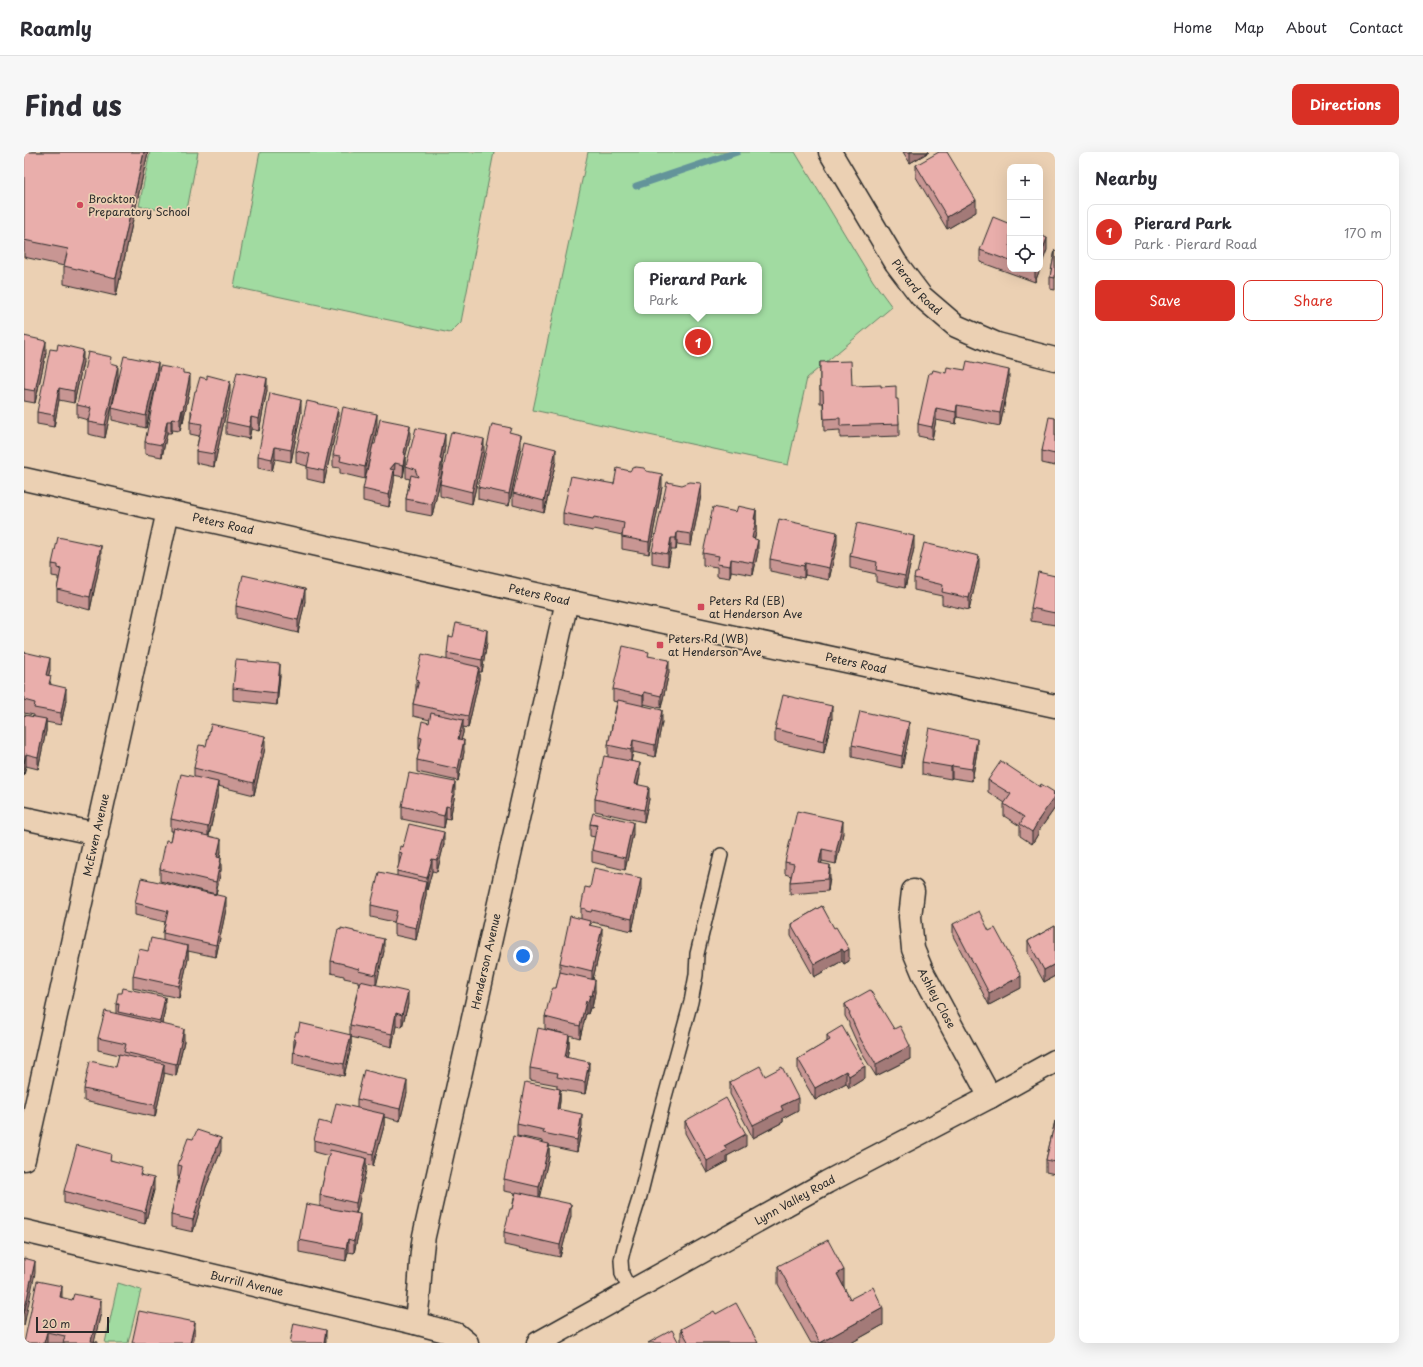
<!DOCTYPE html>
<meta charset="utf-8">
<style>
body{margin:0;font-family:"Playpen Sans",sans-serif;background:#f7f7f7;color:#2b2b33}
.controls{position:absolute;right:12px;top:12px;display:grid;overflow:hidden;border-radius:8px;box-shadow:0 4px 16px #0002}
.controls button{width:36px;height:36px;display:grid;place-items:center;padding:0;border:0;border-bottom:1px solid #e1e1e2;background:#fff;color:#2b2b33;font:20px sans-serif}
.scale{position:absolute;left:12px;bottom:10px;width:73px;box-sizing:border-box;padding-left:4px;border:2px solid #2b2b2b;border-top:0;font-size:11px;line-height:14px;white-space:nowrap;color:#2b2b2b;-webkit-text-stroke:3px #ebd0b3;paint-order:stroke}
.you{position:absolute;left:499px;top:804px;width:14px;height:14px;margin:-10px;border:3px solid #fff;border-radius:50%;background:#1a73e8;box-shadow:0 0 0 6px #1a73e833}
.badge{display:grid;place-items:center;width:26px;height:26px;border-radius:50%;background:#d93025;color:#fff;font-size:13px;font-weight:700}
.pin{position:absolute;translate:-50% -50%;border:2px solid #fff;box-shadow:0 1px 4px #0006}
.popup{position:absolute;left:610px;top:110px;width:128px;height:52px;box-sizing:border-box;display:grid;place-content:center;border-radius:8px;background:#fff;filter:drop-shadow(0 1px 3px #0005);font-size:13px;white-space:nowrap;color:#7c7c81}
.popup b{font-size:15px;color:#2b2b33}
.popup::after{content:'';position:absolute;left:50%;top:100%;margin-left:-8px;border:8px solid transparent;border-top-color:#fff}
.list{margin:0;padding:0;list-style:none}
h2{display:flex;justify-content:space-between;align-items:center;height:52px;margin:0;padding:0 16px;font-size:17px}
h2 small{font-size:13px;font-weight:400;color:#7c7c81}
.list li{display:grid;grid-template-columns:26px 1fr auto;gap:12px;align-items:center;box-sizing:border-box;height:56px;margin:0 8px 8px;padding:0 8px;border:1px solid #e1e1e2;border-radius:8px}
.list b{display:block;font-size:15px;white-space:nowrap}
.list p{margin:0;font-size:13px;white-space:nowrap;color:#7c7c81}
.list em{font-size:13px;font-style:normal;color:#7c7c81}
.actions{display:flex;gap:8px;padding:12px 16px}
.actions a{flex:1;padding:9px 0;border:1px solid #d93025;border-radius:8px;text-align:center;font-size:14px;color:#d93025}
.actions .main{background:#d93025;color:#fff}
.icon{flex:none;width:22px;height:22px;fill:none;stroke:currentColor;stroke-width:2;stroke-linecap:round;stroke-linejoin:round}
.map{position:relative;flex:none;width:1031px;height:1191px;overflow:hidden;border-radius:8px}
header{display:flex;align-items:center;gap:24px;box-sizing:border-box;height:56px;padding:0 20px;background:#fff;border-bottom:1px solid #e1e1e2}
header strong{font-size:19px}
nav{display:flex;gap:22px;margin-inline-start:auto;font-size:14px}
.intro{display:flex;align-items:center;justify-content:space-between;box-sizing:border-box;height:96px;padding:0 24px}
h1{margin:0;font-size:28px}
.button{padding:10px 18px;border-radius:8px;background:#d93025;color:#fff;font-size:14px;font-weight:700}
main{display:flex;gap:24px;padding:0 24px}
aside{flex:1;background:#fff;border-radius:8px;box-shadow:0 4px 16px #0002}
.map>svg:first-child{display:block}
.green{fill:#a1dba1;stroke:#668366;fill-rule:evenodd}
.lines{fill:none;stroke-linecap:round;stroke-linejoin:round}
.stream{stroke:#63949a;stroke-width:7}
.lane-casing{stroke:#2b2b2b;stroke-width:16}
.street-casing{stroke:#2b2b2b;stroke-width:25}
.secondary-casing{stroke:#2b2b2b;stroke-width:25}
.lane{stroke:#ebd0b3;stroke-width:13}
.street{stroke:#ebd0b3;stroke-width:22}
.secondary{stroke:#ebd0b3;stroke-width:22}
.wall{fill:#c89693;stroke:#2b2b2b}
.shaded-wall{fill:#a37a78;stroke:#2b2b2b}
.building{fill:#e9aeab;stroke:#2b2b2b}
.poi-dot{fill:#d1495b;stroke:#ebd0b3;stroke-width:1.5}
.labels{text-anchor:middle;stroke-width:3.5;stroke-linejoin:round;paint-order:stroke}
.poi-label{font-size:11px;fill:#2b2b2b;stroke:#ebd0b3;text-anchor:start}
.street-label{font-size:11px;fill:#2b2b2b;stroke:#ebd0b3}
</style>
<header>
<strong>Roamly</strong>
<nav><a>Home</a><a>Map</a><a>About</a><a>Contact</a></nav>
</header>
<div class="intro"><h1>Find us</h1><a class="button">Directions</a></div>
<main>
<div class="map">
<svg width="1031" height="1191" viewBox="0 0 1031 1191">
<rect width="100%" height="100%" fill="#ebd0b3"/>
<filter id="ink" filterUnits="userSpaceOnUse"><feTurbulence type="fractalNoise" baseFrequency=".025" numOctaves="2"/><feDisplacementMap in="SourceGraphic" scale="8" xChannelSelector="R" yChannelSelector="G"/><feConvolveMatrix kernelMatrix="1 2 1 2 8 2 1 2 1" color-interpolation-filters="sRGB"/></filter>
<g filter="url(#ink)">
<path class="green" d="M126 0H174L162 63 115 54Z
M236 0H470L437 170 426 181 210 135Z
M564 0H771L849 129 868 155 783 226 764 313 509 258ZM613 113H735V159H613Z
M94 1131 117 1138 104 1191H81Z"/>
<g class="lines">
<path class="stream" d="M612 34 713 0"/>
<g class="lane-casing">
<path id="lane" d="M607 1140 598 1122 597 1108 600 1095 616 1044 639 952 667 850 672 823 673 802 697 703"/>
</g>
<g class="street-casing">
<g id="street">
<path id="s1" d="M806 0 872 111 897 144 932 174 973 192 1031 207"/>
<path id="s2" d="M0 327 543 449 1031 554"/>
<path d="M0 666 73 682"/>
<path id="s3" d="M889 739 886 765 889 797 899 821 966 945"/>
<path id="s4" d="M0 1007 144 359"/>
<path id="s5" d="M0 1079 391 1171 432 1182 443 1191"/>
<path id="s6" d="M391 1171C397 1142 395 1113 400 1084L543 449"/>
</g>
</g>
<g class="secondary-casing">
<g id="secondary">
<path id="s7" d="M514 1191 803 1030 966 945 1031 909"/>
</g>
</g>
<use href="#lane" class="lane"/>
<use href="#street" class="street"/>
<use href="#secondary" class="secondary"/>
</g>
<path class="wall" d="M0 0H124L92 144 40 132V114L0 105Z
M879 0H905L886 11Z
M892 13 952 60 923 77 892 25Z
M986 72V117H1016L1011 130 956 110V98Z
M1031 98V138L1026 137V125Z
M0 184 22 201 11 251 0 249Z
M59 210 50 251 35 248 30 275 13 272V260Z
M796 210 828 233 832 234 857 235 872 247 875 272V284L816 286V278L800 279 799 251H796Z
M88 211 94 225 81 286 64 282V268L53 265V253Z
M159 221 166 235 159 270 158 269 156 279 148 278 147 281H143L138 305 121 302V290Z
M908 221H922L985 230 976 274 933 265 932 272 912 268 908 287 894 284V272Z
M134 223 122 276 88 268V256Z
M243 238 235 279 227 277 225 287 202 282V270Z
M206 241 190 315 172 311V299L175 284 166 282V270L167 265V259Z
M277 260 267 310 251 307 248 319 234 316V304Z
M1031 266V314L1018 311V299Z
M314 268 300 331 283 327V314L272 311V299Z
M353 275 341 327 316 321V316L309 315V303Z
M487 281 497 295 485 354 454 347V335Z
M386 286 381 306V313L379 325 370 323V330L365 355 339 349V337Z
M421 294 418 312V320L408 364 382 359V347L386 327 382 326V314Z
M460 300 448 352 416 344V332Z
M532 309 520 361 489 353V341Z
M606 319H622L638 335 625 402 598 397V383L570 377 569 379 539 373V361L590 332Z
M677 343 667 394 653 392 652 398H647L644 414 628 411V399Z
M732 358V380L730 387 734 400 729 423 707 419 706 426 693 424V415L679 413V401L712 360Z
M813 392 805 428 781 423 780 426 746 419V407Z
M890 396 881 436 852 430V422L826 416V404Z
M77 406 66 458 33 449V437L35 428H34V425L28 424V412Z
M955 416 945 458 918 452V444L890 438V426L893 421Z
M1031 424V473L1007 469V456Z
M281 449 274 481 212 466V454Z
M463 490 458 520H455V527L444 576 439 575V581L437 588 440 600 434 629 393 620V608L396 597H395V585L405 571 406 568 389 564V552L392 539V527L423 508V501Z
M0 500 26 518 24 524 27 532 42 548 37 573 22 570V579L14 617 2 614 0 623V563L10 565V563L0 561Z
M625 504 645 520 637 556 620 552V554L638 570 631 605 609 600 607 609 616 623 614 633 625 647 620 670 571 659V647L584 605V593L593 550 589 549V537Z
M256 524 253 553 209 548V536Z
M808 566 800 601 751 590V577Z
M885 582 878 616 828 605V593Z
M182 594 241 596 230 643 194 634V642L185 684 197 699 196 706 197 718 192 742 136 729V717L147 689 149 679H147V667L170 625V616Z
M953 599 948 629 928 626 927 627 898 622V610Z
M964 628 1016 635 1030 643 1031 656 1014 680V682L1008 692 996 684V674L980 664V652L981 651 964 640Z
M431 642 426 667 422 666 420 676 378 667V654Z
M566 672 609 682 601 718 568 710V698L571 685 566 684Z
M819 681 812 712 798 709 797 712 806 725 804 739 766 742V730L767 724 761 722V710Z
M420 692 413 720 408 719 403 738H402V743L392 788 370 783V770L347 765V753L373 724V719L375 712V700L379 695Z
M566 736 617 738 608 779 568 770 567 772H566V773L578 788 569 827 571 840 568 856H566L564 862 562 861 556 886 545 883V895L543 905 565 922 561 942 536 938V949L535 958 558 974 553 1000 525 994V1004L515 1045 547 1064 536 1105 480 1093V1080L488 1057 491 1041 480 1039V1027L519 990V989L493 984V972L533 937V933L506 928V916L538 881 521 877V865L532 836 536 822V811L557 767V756Z
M111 751 202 757 192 805 164 799V807L155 846 109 836V824L124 799 139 789V781L141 770 111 763Z
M798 754 825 809 820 812 818 809 790 825 767 784V772Z
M929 772 997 836 965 853 929 784Z
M1031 774V824L1020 830 1004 801V789Z
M330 780 360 799 352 833 384 852 378 875 372 874 368 895 327 885V895L320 924 269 912 270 887 274 880 326 883V873L335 831H334V829L320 826V824L307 821V809Z
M92 852 141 857 138 872 160 889 152 924 140 921V924L131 965 60 949V937L92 915 95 903 74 898V886L92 861Z
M821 852 870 877 886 907 852 924 837 900 825 873V871L821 864Z
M803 883 841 926 825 936 822 931 791 948 774 919V907L803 890Z
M741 924 774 958 759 966V970L729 986 706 942V930Z
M383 941 376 969 360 965V974L349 1014 342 1012V1018L332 1062 336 1074 330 1101 324 1100 322 1109 275 1100V1088L296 1054V1043L305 1004 290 1000V988L307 972 333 956V947Z
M661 969 722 994 703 1004V1010L683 1021 661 981Z
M1031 969V1022L1022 1020V1008Z
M197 999 182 1035 169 1080 147 1075V1063L155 1025H154V1013Z
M87 1008 118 1023 130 1038 121 1072 40 1051V1039Z
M754 1114 820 1136 826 1147 859 1173 827 1191H787L754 1132Z
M38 1146 77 1160 70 1189 74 1191H0Z
M692 1162 734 1191H658L657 1189V1177Z"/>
<path class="shaded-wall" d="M120 0H124L92 144V126Z
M886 0H905L886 11Z
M952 48V60L923 77V65Z
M1023 86V98L1016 117V105Z
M1011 117H1016L1011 130Z
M22 189V201L11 251V239Z
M59 198V210L50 251V239Z
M134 211V223L122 276V264Z
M94 213V225L81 286V273Z
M985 218V230L976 274V261Z
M166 222V235L159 270V258Z
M243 226V238L235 279V267Z
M206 229V241L190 315V302Z
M35 236V248L30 275V263Z
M277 248V260L267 310V298Z
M933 253V265L932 272V260Z
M314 256V268L300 331V319Z
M912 256V268L908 287V275Z
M158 257V269L156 279V267Z
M353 262V275L341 327V315Z
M227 265V277L225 287V275Z
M148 266V278L147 281V269Z
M143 269V281L138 305V293Z
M386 273V286L381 306V313L379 325 380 301Z
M421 282V294L418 312V320L408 364V352Z
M497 283V295L485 354V342Z
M460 287V300L448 352V340Z
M251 295V307L248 319V307Z
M532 297V309L520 361V349Z
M371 311 370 330 365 355 366 317Z
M638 322V335L625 402V390Z
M677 331V343L667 394V382Z
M732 358V380L728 398V386L730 367Z
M653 380V392L652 398V386Z
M813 380V392L805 428V416Z
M890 384V396L881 436V424Z
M647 386V398L644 414V402Z
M734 388V400L729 423V411Z
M77 394V406L66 458V445Z
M955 404V416L945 458V446Z
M707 407V419L706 426V414Z
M781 411V423L780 426V414Z
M281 437V449L274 481V468Z
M463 478V490L458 520V508Z
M26 506V518L22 535V523Z
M645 508V520L637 556V544Z
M256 512V524L253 553V541Z
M455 515V527L444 576V564Z
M42 536V548L37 573V561Z
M620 540V552L619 556V544Z
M808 554V566L800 601V589Z
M638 558V570L631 605V593Z
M22 567V579L14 617V605Z
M439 568V581L434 599V587Z
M885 570V582L878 616V604Z
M241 584V596L230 643V631Z
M953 587V599L948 629V617Z
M440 588V600L434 629V617Z
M609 588V600L607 610V598Z
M2 602V614L0 623V611Z
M616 611V623L611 644V632Z
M928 614V626L927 627V615Z
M194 630V642L184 687V675Z
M431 630V642L426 667V655Z
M625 635V647L620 670V658Z
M1030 640 1031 656 1014 680V682L1008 692V680Z
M422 654V666L420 676V664Z
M819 669V681L812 712V700Z
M609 670V682L601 718V706Z
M420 680V692L413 720V708Z
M197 687V699L193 717V705Z
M798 697V709L795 723V711Z
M197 706V718L192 742V730Z
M408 707V719L403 738V726Z
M806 713V725L804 739V727Z
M617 726V738L608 779V767Z
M402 730V743L392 788V776Z
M202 745V757L192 805V793Z
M578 776V788L568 831V819Z
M360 787V799L352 835V823Z
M164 794V807L155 846V834Z
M818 797V809L790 825V812Z
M825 797V809L820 812V800Z
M1031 812V824L1020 830V818Z
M997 824V836L965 853V841Z
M571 828V840L568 856V844Z
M384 840V852L378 875V863Z
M566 843V856L564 862V850Z
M141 845V857L136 881V869Z
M562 849V861L556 886V874Z
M372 861V874L368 895V882Z
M160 877V889L152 924V912Z
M327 883V895L320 924V912Z
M545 883V895L541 917V905Z
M886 894V907L852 924V912Z
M565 910V922L561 942V930Z
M140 912V924L131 965V953Z
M841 914V926L825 936V924Z
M822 919V931L791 948V936Z
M383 929V941L376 969V957Z
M536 937V949L533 969V957Z
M774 946V958L759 966V970L729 986V973L757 954Z
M360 962V974L349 1014V1002Z
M558 962V974L553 1000V988Z
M722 982V994L703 1004V1010L683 1021V1009L700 994Z
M197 986V999L182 1035 169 1080V1068L182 1023Z
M525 992V1004L515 1047V1035Z
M342 1006V1018L332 1063V1051Z
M130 1026V1038L121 1072V1060Z
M547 1052V1064L536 1105V1093Z
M336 1062V1074L330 1101V1089Z
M324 1087V1100L322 1109V1097Z
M11 1109V1121L0 1174V1161Z
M820 1118V1136L813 1122Z
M38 1134V1146L36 1145Z
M77 1148V1160L70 1191 67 1189Z
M859 1156V1173L827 1191H796Z
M171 1170V1182L169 1191H166Z
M302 1178V1191H300Z
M23 1180V1191H20Z"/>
<path class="building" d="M0 0H120L92 126 40 114 44 97 0 88Z
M915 0H923L952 48 923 65 892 13Z
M969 65 986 72V109L956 98Z
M1016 83 1023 86 1016 105Z
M1031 98V126L1026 125Z
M0 184 22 189 11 239 0 237Z
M34 192 59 198 50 239 35 236 30 263 13 260 26 197 33 198Z
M64 200 88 205 87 211 94 213 81 273 64 270 67 256 53 253Z
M100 204 134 211 122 264 88 256Z
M827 209 828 233H832V234L857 233V235L872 234V247H874L875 272 816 274V266L800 267 799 239 796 238V210Z
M943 209 985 218 976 261 933 253 932 260 912 256 908 275 894 272 905 221H908L909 218 922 221 923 215 941 218Z
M136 214 159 218V221L166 222 159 258 158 257 156 267 148 266 147 269H143L138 293 121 290Z
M213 220 243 226 235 267 227 265 225 275 202 270Z
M183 223 206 229 190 302 172 299 178 272 166 270 168 260 167 259 171 239H172L176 225 183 227Z
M246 241 277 248 267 298 251 295 248 307 234 304Z
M283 249 314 256 300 319 283 315 286 302 272 299Z
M319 255 353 262 341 315 316 309 317 304 309 303Z
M1025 265 1031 266V302L1018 299Z
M356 267 386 273 380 301H381L379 313 371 311 366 317 370 318 365 343 339 337 349 292H351Z
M468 272 487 276 485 280 497 283 485 342 454 335Z
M392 276 421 282 416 307 418 308 408 352 382 347 387 323 394 325 391 317 382 314Z
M427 280 460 287 448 340 416 332Z
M501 289 532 297 520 349 489 341Z
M612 315 620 316 622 319 638 322 625 390 598 385 600 371 570 365 569 367 539 361 547 324 590 332 593 316 606 319 608 316Z
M643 330 658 333 666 330 677 331 667 382 653 380 652 386H647L644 402 628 399Z
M714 354 732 358 730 367 732 368 728 386 734 388 729 411 707 407 706 414 693 412 695 404 679 401 689 355 712 360Z
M755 367 813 380 805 416 781 411 780 414 746 407Z
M833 371 890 384 881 424 852 418 853 410 826 404Z
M34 385 77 394 66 445 33 437 37 417 34 416V413L28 412Z
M900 391 955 404 945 446 918 440 919 433 890 426 891 421H893Z
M1014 420 1031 424V461L1007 456Z
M219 423 281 437 274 468 212 454Z
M432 471 463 478 458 508 423 501 425 484 429 485Z
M599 494 625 500 624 504 645 508 637 544 620 540 619 544 589 537Z
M0 500 26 506 22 523 27 524 25 532 42 536 37 561 10 556 11 551 0 548Z
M398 502 455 515 444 564 389 552 395 528 392 527Z
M212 508 256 512 253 541 209 536Z
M759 543 808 554 800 589 751 577Z
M594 548 638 558 631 593 609 588 607 598 584 593Z
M836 559 885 570 878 604 828 593Z
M407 561 439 568 434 587 440 588 434 617 393 608 398 586 395 585 398 569 405 571Z
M0 563 22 567 14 605 2 602 0 611Z
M187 572 241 584 230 631 170 616 175 593 182 594Z
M905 576 953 587 948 617 928 614 927 615 898 610Z
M580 604 616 611 611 632 625 635 620 658 571 647Z
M977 609 1016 635 1017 632 1030 640 1029 642 1031 644 1013 670H1014L1008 680 996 672 1000 665 980 652 987 642 964 628Z
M385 621 431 630 426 655 422 654 420 664 378 654Z
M157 622 194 630 184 675 147 667Z
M773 659 819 669 812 700 798 697 795 711 806 713 804 727 766 730 770 712 761 710Z
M569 661 609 670 601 706 568 698 573 673 566 672Z
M385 672 420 680 413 708 408 707 403 726 373 719 378 701 375 700 376 694 379 695Z
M150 676 197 687 193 705 197 706 192 730 136 717 142 688 147 689Z
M570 716 617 726 608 767 568 758 567 760 562 759V757L557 756 561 735 566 736Z
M355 720 402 730 392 776 370 771 373 759 347 753Z
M117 726 202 745 192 793 139 781 144 759 111 751Z
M798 754 810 776 812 775 825 797 820 800 818 797 790 812 767 772Z
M955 759 965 779 971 776 997 824 965 841 929 772Z
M546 764 566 769 565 773 578 776 568 819 536 811Z
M1031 774V812L1020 818 1004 789Z
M317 776 330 779V780L360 787 352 823 334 819 335 817 320 813V812L307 809 314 777 317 778Z
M127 786 164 794 155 834 109 824 115 797 124 799Z
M536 820 571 828 568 844 566 843 564 850 562 849 556 874 521 865 527 840 529 836H532Z
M336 829 384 840 378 863 372 861 368 882 326 873Z
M99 836 141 845 136 869 94 860 95 852H92L94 841H98Z
M846 838 870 877 876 874 886 894 852 912 837 888 825 861H826L821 852Z
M81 859 160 877 152 912 100 900 102 892 74 886Z
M276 871 327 883 320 912 269 900 272 888 270 887 272 879 274 880Z
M818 874 841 914 825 924 822 919 791 936 774 907 806 888 803 883Z
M514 876 545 883 541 905 565 910 561 930 533 925 534 921 506 916Z
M95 902 140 912 131 953 60 937 66 909 92 915Z
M736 914 741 924 758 915 774 946 757 954 759 958 729 973 706 930Z
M340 918 383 929 376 957 333 947Z
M501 930 536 937 533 957 558 962 553 988 519 981 520 978 493 972Z
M702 946 722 982 700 994 703 998 683 1009 661 969Z
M312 951 360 962 349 1002 290 988 295 969 307 972Z
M1031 969V1010L1022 1008Z
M173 978 197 986 182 1023 169 1068 147 1063 158 1014 154 1013 164 986 169 987Z
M489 984 525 992 515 1035 480 1027Z
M53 993 87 1002 86 1008 118 1016 116 1023 130 1026 121 1060 40 1039Z
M306 998 342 1006 332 1051 296 1043Z
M492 1040 547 1052 536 1093 480 1080 486 1057H488Z
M282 1052 336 1062 330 1089 324 1087 322 1097 275 1088Z
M804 1088 820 1118 813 1122 826 1147 849 1135 859 1156 796 1191 754 1114Z
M0 1106 11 1109 0 1161Z
M13 1129 38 1134 36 1145 48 1148 50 1142 77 1148 67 1189 74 1190V1191H39L41 1184 23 1180 20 1191H0Z
M712 1151 734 1191H665L657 1177 690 1159 692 1162Z
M115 1159 171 1170 166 1191H108Z
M270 1171 302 1178 300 1190H301V1191H266Z
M648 1178 655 1191H624Z"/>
</g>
<g class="poi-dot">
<circle cx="56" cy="53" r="4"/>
<rect x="673" y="451" width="8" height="8" rx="2"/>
<rect x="632" y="489" width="8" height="8" rx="2"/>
</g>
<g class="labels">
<g class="poi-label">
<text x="64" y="51">Brockton<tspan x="64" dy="13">Preparatory School</tspan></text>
<text x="685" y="453">Peters Rd (EB)<tspan x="685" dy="13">at Henderson Ave</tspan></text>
<text x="644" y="491">Peters Rd (WB)<tspan x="644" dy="13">at Henderson Ave</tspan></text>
</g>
<g class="street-label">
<text dy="4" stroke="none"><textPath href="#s1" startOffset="161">Pierard Road</textPath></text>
<text dy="4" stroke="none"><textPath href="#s2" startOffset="204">Peters Road</textPath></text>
<text dy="4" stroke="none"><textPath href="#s2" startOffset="528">Peters Road</textPath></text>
<text dy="4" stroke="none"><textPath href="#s2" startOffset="852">Peters Road</textPath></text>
<text dy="4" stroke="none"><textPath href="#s4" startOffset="332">McEwen Avenue</textPath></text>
<text dy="4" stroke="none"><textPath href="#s6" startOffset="369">Henderson Avenue</textPath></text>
<text dy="4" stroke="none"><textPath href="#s3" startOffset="113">Ashley Close</textPath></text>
<text dy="4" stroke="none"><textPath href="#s7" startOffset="294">Lynn Valley Road</textPath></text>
<text dy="4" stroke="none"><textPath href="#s5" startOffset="229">Burrill Avenue</textPath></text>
</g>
</g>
</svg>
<div class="controls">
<button>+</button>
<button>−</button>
<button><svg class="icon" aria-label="locate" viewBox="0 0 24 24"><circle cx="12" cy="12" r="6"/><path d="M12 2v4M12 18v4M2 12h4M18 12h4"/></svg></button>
</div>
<div class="scale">20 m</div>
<div class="you"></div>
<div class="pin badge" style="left:674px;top:190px">1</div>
<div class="popup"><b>Pierard Park</b>Park</div>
</div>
<aside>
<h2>Nearby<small></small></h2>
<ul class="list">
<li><span class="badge">1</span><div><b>Pierard Park</b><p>Park · Pierard Road</p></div><em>170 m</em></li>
</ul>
<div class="actions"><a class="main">Save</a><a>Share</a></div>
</aside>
</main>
